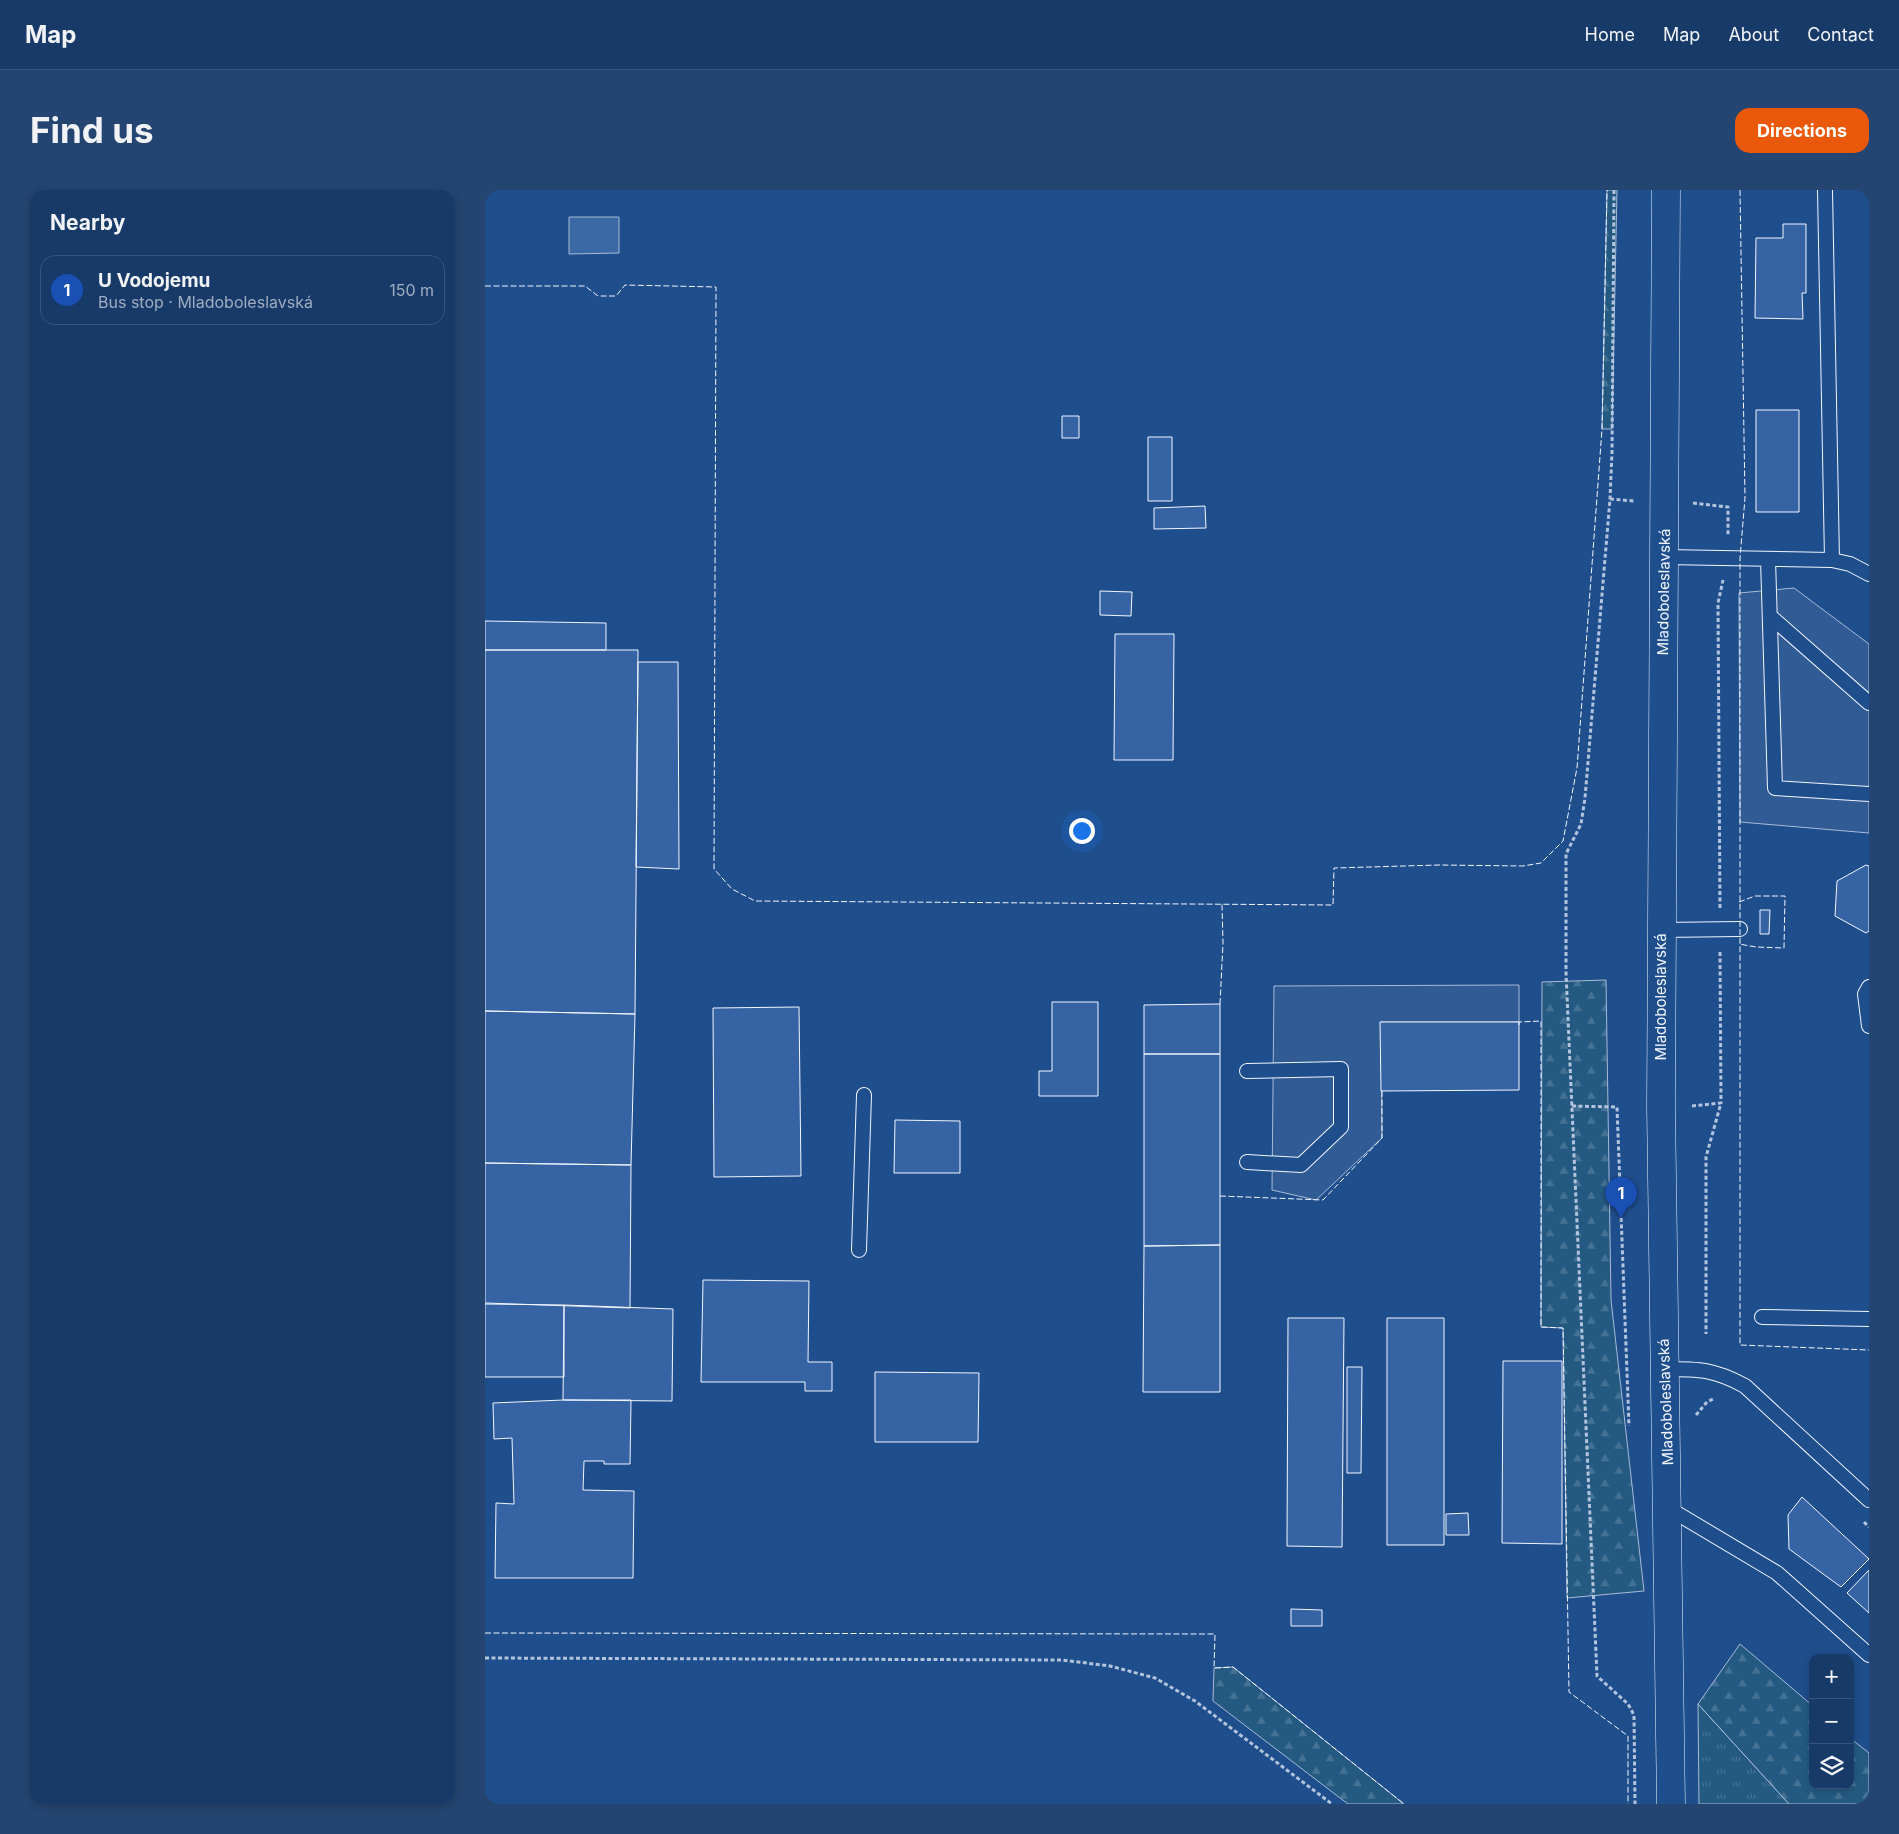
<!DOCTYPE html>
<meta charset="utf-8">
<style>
body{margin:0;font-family:Inter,sans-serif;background:#244571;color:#f1f3f6}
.controls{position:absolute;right:15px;bottom:15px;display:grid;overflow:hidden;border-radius:10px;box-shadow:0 2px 8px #0003}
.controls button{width:45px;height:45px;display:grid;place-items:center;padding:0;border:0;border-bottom:1px solid #36547d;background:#173a69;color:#f1f3f6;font:25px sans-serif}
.you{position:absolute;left:596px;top:640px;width:18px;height:18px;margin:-12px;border:4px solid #fff;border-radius:50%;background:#1a73e8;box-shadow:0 0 0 8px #1a73e833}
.badge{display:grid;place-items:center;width:32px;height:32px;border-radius:50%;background:#ea580c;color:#fff;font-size:16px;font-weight:700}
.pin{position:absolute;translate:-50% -41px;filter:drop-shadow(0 1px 2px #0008)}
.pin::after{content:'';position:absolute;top:26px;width:18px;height:15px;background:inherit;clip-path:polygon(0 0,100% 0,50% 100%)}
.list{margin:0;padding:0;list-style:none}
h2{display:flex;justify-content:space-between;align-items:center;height:65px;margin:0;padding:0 20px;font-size:21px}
h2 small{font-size:16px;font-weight:400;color:#9eadc0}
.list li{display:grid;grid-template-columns:32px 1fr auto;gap:15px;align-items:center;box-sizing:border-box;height:70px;margin:0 10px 10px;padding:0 10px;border:1px solid #36547d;border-radius:15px}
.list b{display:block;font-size:19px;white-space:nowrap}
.list p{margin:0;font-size:16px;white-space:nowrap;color:#9eadc0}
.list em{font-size:16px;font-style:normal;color:#9eadc0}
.icon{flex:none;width:28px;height:28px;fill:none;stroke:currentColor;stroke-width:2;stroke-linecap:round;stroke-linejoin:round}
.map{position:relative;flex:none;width:1384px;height:1614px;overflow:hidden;border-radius:15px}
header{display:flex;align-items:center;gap:30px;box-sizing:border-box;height:70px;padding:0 25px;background:#173a69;border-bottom:1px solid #36547d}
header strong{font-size:24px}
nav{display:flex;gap:28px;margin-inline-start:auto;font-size:18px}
.intro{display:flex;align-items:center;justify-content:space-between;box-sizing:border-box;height:120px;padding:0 30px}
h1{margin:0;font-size:35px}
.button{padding:12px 22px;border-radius:15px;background:#ea580c;color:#fff;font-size:18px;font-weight:700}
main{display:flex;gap:30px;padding:0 30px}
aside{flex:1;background:#173a69;border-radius:15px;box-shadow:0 2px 8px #0003}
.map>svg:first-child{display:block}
.grass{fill:url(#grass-tufts);stroke:#a8bbd7}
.forest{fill:url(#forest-firs);stroke:#a8bbd7}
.parking{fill:#305b95;stroke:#a8bbd7}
.water{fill:#3b69a3;stroke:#a8bbd7}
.building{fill:#3563a3;stroke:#f2f6ff}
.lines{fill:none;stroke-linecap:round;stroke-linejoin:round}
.lane-casing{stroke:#f2f6ff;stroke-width:16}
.secondary-casing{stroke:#f2f6ff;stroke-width:29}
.path{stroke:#b3c4dc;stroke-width:3;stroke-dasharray:4 2.5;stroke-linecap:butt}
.lane{stroke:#1f4e8c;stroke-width:14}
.secondary{stroke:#1f4e8c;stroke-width:28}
.fence{stroke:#f2f6ff;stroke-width:1;stroke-dasharray:6 2.5;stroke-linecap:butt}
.labels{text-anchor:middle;stroke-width:4;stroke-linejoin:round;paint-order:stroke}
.street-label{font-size:15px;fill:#f2f6ff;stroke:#1f4e8c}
</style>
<header>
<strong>Map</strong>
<nav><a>Home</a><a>Map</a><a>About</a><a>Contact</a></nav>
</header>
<div class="intro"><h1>Find us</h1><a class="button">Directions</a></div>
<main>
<aside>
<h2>Nearby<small></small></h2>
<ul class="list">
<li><span class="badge" style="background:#1a4fb4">1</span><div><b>U Vodojemu</b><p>Bus stop · Mladoboleslavská</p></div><em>150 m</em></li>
</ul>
</aside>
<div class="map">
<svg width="1384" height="1614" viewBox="0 0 1384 1614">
<defs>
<pattern id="grass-tufts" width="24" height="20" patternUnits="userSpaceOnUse" patternTransform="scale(1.25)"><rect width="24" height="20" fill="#245a82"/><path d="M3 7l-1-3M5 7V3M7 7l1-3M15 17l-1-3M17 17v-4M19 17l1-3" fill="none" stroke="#447295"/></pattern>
<pattern id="forest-firs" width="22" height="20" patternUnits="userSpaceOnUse" patternTransform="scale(1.25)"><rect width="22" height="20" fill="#245a82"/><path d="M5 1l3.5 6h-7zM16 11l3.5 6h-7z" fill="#447295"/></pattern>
</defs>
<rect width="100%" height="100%" fill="#1f4e8c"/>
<path class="grass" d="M1213 1514 1304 1614H1214Z"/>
<path class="forest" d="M1122 0H1132L1127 239H1117Z
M1121 790 1126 1110 1159 1401 1082 1408 1078 1138 1056 1137 1057 792Z
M1255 1454 1328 1516V1595H1365V1548L1384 1563V1614H1304L1213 1514Z
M748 1477 919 1614H863L728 1511 729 1478Z"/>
<path class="parking" d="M1309 398 1384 454V643L1255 632 1254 403Z
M1034 795V832H896L897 948 831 1010 787 1000 789 796Z"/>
<path class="water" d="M84 27H134V63L84 64Z"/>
<path class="building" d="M1298 34H1321V103H1317L1318 129 1270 128 1271 48H1298Z
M1271 220H1314V322H1271Z
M577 226H594V248H577Z
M663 247H687V311H663Z
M720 316 721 338 669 339V318Z
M615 401 647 402 646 426 615 425Z
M0 431 121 433V460H0Z
M630 444H689L688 570H629Z
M0 460H153L150 824 0 821Z
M153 472H193L194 679 151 677Z
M1381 675 1384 676V741L1381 743 1350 726 1352 691Z
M1275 720H1285L1284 744H1275Z
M567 812H613V906H554V881H567Z
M735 814V864H659V815Z
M314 817 316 986 229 987 228 818Z
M0 821 150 824 146 975 0 973Z
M895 832H1034V900L896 901Z
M659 864H735V1055L659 1056Z
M410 930 475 931V983H409Z
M0 973 146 975 145 1118 0 1113Z
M735 1055V1202H658L659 1056Z
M218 1090 324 1091 323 1172H347V1201H320V1192H216Z
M0 1114 79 1115V1187H0Z
M79 1115 188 1119 187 1211 78 1210Z
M803 1128H859L857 1357 802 1356Z
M902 1128H959V1355H902Z
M1018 1171H1077V1354L1017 1353Z
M862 1177H877L876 1283H862Z
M390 1182 494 1183 493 1252H390Z
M78 1210H146L145 1274H119V1271H99L98 1300 149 1301 148 1388H10L11 1313 29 1314 27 1248 9 1249 8 1213Z
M1317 1307 1384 1369 1356 1397 1304 1359 1303 1325Z
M983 1323 984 1345H961V1324Z
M1384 1380V1423L1362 1403Z
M806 1419 837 1420V1436H806Z"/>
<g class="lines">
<g class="lane-casing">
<path id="lane" d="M1340 0 1347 370
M1179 367 1347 370 1365 374 1384 384
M1283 369 1290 598 1384 604
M1285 426 1384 513
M1176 740 1255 739
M1384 797 1380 804 1384 836
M762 972 816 975 856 937V879L762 881
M374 1060 379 905
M1277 1127 1384 1129
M1179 1179C1214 1179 1229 1179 1260 1196L1384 1310
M1183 1318 1292 1383 1384 1465"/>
</g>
<g class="secondary-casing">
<path id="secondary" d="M1181 0 1176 917 1186 1614"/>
</g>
<path class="path" d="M1129 0 1127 262 1125 309 1100 608 1096 634 1081 664V783L1112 1486 1143 1514 1149 1525 1150 1614
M1125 309 1149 311
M1208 313 1243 317V346
M1235 718 1233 413 1238 390
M1235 762 1236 913
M1087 916 1132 917 1144 1236
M1207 916 1236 913 1221 967V1144
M1211 1225 1222 1212 1230 1208
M1379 1332 1384 1337
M0 1468 577 1470 625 1476 670 1488 710 1511 847 1614"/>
<use href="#lane" class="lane"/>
<use href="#secondary" class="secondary"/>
<path class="fence" d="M1255 0 1260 308 1255 368V1155L1384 1160
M0 96H100L113 106H131L140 95 231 97 229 679 247 699 270 711 848 715 849 678 954 675 1038 676 1056 673 1078 651 1092 578 1117 239 1122 0
M1254 712 1270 706H1300L1299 758 1271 757 1254 754
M735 814 738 753 737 714
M1034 835V832L1056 831V1137L1078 1138 1084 1502 1143 1546V1614
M735 1006 838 1010 897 948V901
M0 1443 730 1444 729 1478 748 1477 919 1614"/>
</g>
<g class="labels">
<g class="street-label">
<text transform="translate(1179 402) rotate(-89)" y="5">Mladoboleslavská</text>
<text transform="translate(1176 807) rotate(-90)" y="5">Mladoboleslavská</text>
<text transform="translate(1181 1212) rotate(-92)" y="5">Mladoboleslavská</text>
</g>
</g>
</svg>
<div class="controls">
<button>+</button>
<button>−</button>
<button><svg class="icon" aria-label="layers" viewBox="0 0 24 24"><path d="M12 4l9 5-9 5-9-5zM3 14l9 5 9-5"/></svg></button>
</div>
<div class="you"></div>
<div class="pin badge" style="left:1136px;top:1028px;background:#1a4fb4">1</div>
</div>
</main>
